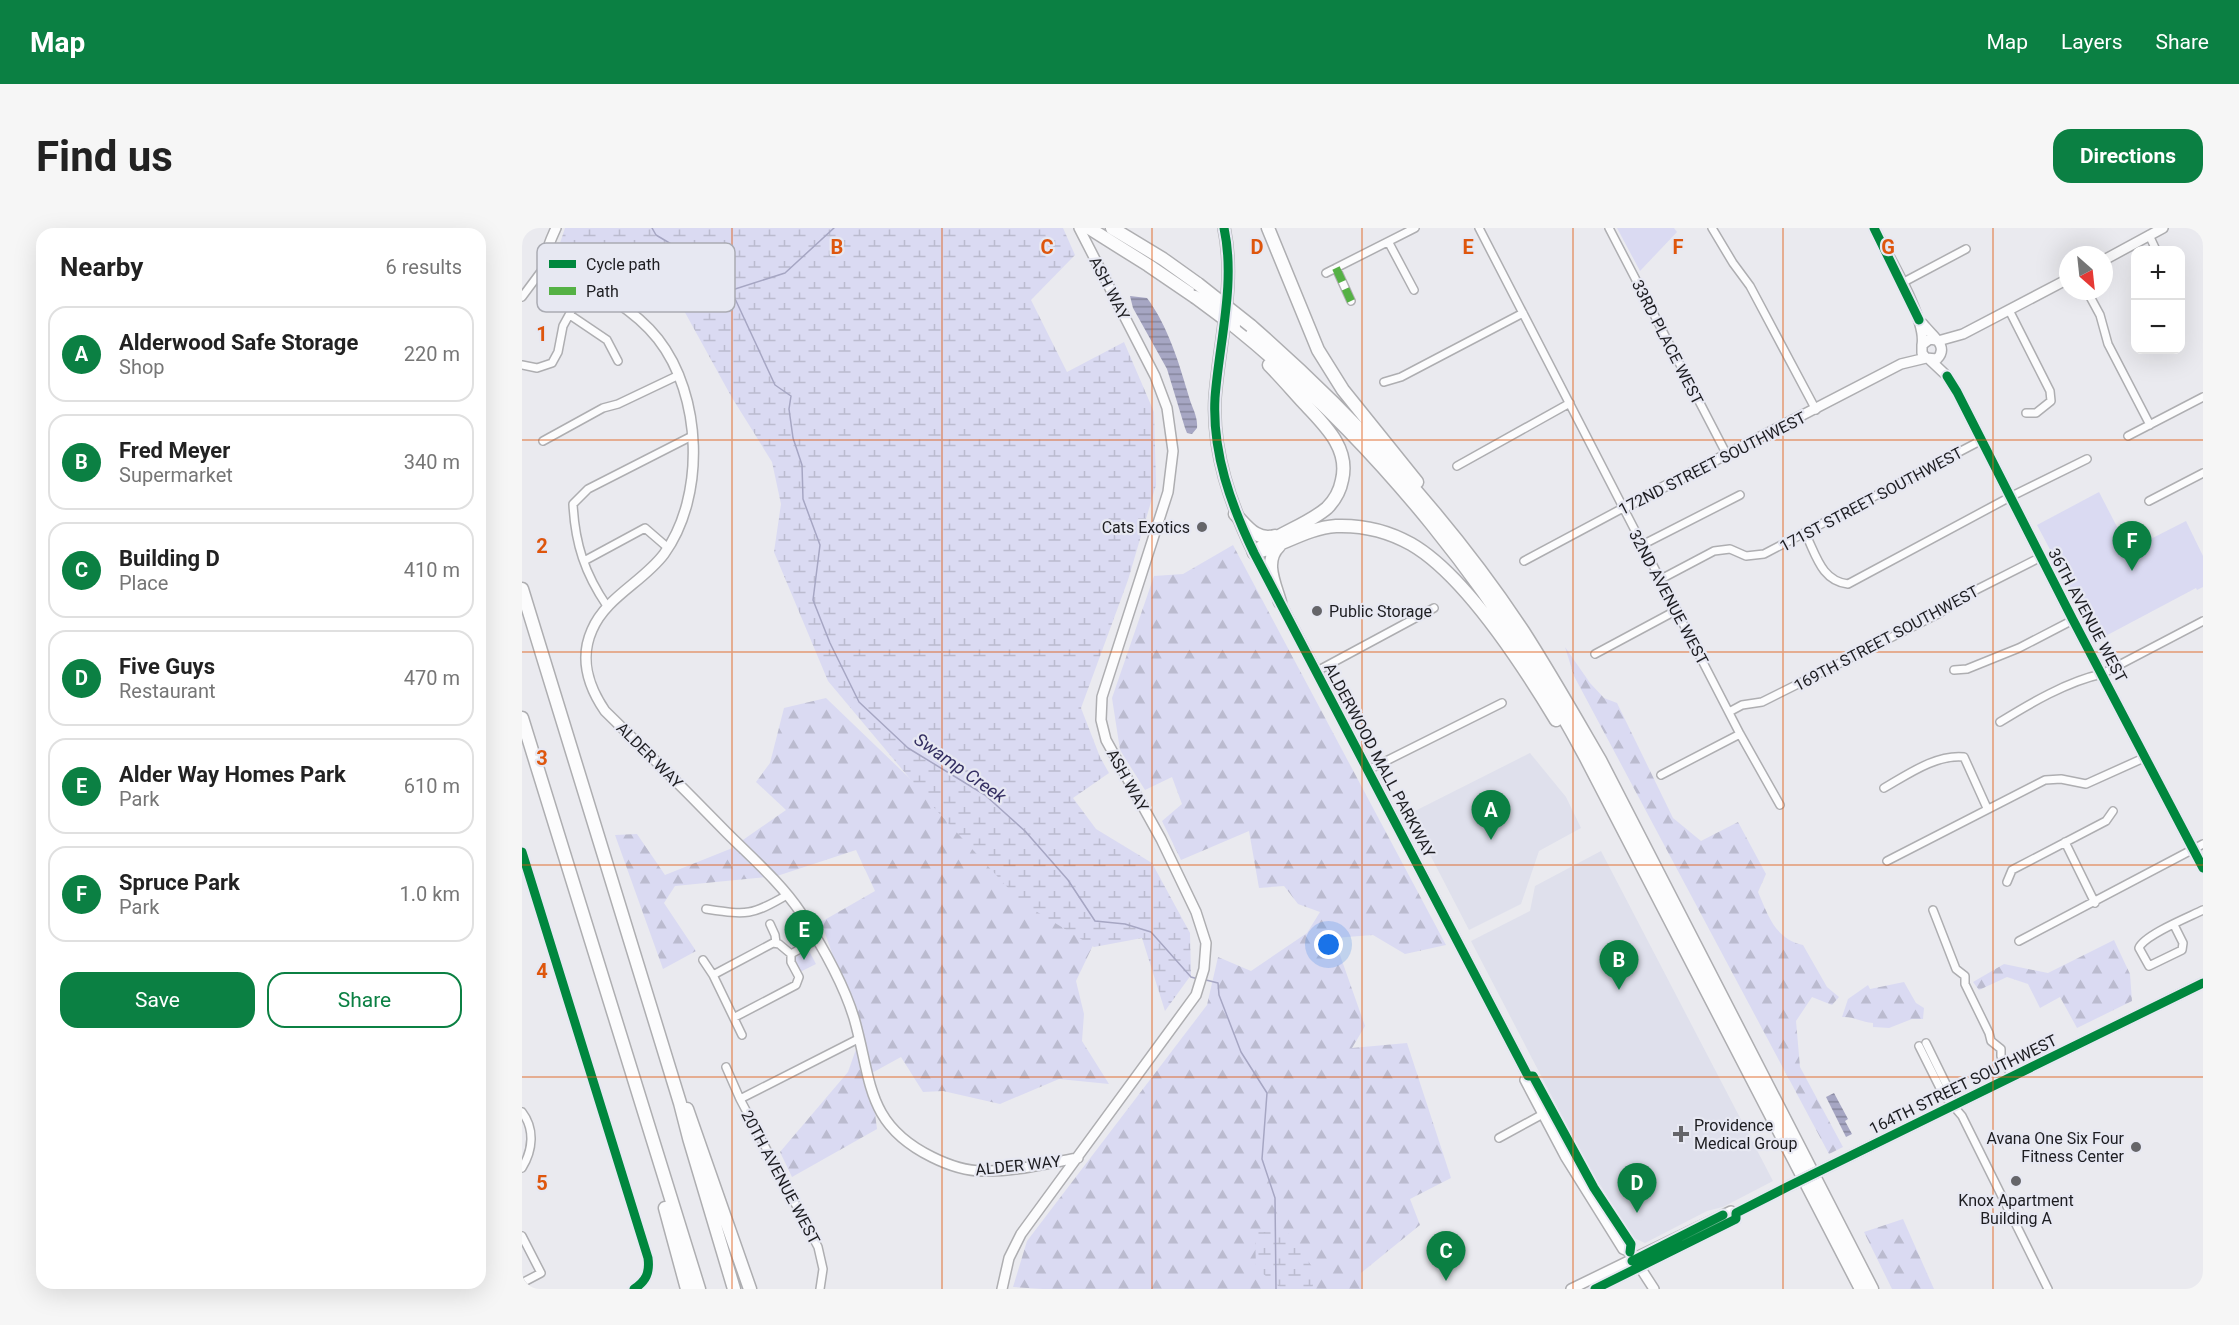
<!DOCTYPE html>
<meta charset="utf-8">
<style>
body{margin:0;font-family:Roboto,sans-serif;background:#f6f6f6;color:#222}
.controls{position:absolute;right:18px;top:18px;display:grid;overflow:hidden;border-radius:12px;box-shadow:0 6px 24px #0002}
.controls button{width:54px;height:54px;display:grid;place-items:center;padding:0;border:0;border-bottom:2px solid #e0e0e0;background:#fff;color:#222;font:30px sans-serif}
.compass{position:absolute;left:1537px;top:18px;width:54px;height:54px;border-radius:50%;background:#fff;box-shadow:0 6px 24px #0002;rotate:153deg}
.you{position:absolute;left:807px;top:717px;width:21px;height:21px;margin:-15px;border:4px solid #fff;border-radius:50%;background:#1a73e8;box-shadow:0 0 0 9px #1a73e833}
.badge{display:grid;place-items:center;width:39px;height:39px;border-radius:50%;background:#0b8043;color:#fff;font-size:20px;font-weight:700}
.pin{position:absolute;translate:-50% -50px;filter:drop-shadow(0 2px 3px #0008)}
.pin::after{content:'';position:absolute;top:32px;width:21px;height:18px;background:inherit;clip-path:polygon(0 0,100% 0,50% 100%)}
.list{margin:0;padding:0;list-style:none}
h2{display:flex;justify-content:space-between;align-items:center;height:78px;margin:0;padding:0 24px;font-size:26px}
h2 small{font-size:20px;font-weight:400;color:#767676}
.list li{display:grid;grid-template-columns:39px 1fr auto;gap:18px;align-items:center;box-sizing:border-box;height:96px;margin:0 12px 12px;padding:0 12px;border:2px solid #e0e0e0;border-radius:18px}
.list b{display:block;font-size:22px;white-space:nowrap}
.list p{margin:0;font-size:20px;white-space:nowrap;color:#767676}
.list em{font-size:20px;font-style:normal;color:#767676}
.actions{display:flex;gap:12px;padding:18px 24px}
.actions a{flex:1;padding:14px 0;border:2px solid #0b8043;border-radius:18px;text-align:center;font-size:21px;color:#0b8043}
.actions .main{background:#0b8043;color:#fff}
.map{position:relative;flex:none;width:1681px;height:1061px;overflow:hidden;border-radius:18px}
header{display:flex;align-items:center;gap:36px;box-sizing:border-box;height:84px;padding:0 30px;background:#0b8043;color:#fff}
header strong{font-size:28px}
nav{display:flex;gap:33px;margin-inline-start:auto;font-size:21px}
.intro{display:flex;align-items:center;justify-content:space-between;box-sizing:border-box;height:144px;padding:0 36px}
h1{margin:0;font-size:42px}
.button{padding:15px 27px;border-radius:18px;background:#0b8043;color:#fff;font-size:21px;font-weight:700}
main{display:flex;gap:36px;padding:0 36px}
aside{flex:1;background:#fff;border-radius:18px;box-shadow:0 6px 24px #0002}
.map>svg:first-child{display:block}
.built{fill:#dfe0ec}
.forest{fill:url(#forest-firs)}
.wetland{fill:url(#wetland-marsh)}
.green{fill:#dadaf2}
.water{fill:url(#water-rules)}
.lines{fill:none;stroke-linecap:round;stroke-linejoin:round}
.stream{stroke:#a6a6c3;stroke-width:1.5}
.street-casing{stroke:#aeaeb1;stroke-width:10}
.secondary-casing{stroke:#aeaeb1;stroke-width:12}
.primary-casing{stroke:#aeaeb1;stroke-width:14}
.highway-casing{stroke:#aeaeb1;stroke-width:15}
.street{stroke:#fcfcfd;stroke-width:7}
.secondary{stroke:#fcfcfd;stroke-width:9}
.primary{stroke:#fcfcfd;stroke-width:10}
.highway{stroke:#fcfcfd;stroke-width:12}
.secondary-bridge-casing{stroke:#aeaeb1;stroke-width:12;stroke-linecap:butt}
.highway-bridge-casing{stroke:#aeaeb1;stroke-width:15;stroke-linecap:butt}
.secondary-bridge{stroke:#fcfcfd;stroke-width:9}
.highway-bridge{stroke:#fcfcfd;stroke-width:12}
.quiet{stroke:#55b145;stroke-width:8;stroke-dasharray:15 8;stroke-linecap:butt}
.cycleway-casing{stroke:#e7e8f2;stroke-width:13}
.cycleway{stroke:#00873e;stroke-width:9}
.grid{fill:none;stroke:#de560d;stroke-width:1.5;stroke-opacity:0.55}
.poi-dot{fill:#656569;stroke:#e7e8f2;stroke-width:2}
.labels{text-anchor:middle;stroke-width:4.5;stroke-linejoin:round;paint-order:stroke}
.street-label{font-size:16px;fill:#1d1d21;stroke:#e7e8f2}
.poi-label{font-size:16px;fill:#1d1d21;stroke:#e7e8f2;text-anchor:end}
.water-label{font-size:18px;font-style:italic;fill:#342f62;stroke:#e7e8f2}
.key{fill:#e7e8f2;stroke:#aaabb3;stroke-width:1.5}
.key-label{font-size:16px;fill:#1d1d21}
.grid-label{font-size:20px;text-anchor:middle;font-weight:bold;fill:#de560d;stroke:#e7e8f2;stroke-width:4.5;stroke-linejoin:round;paint-order:stroke}
</style>
<header>
<strong>Map</strong>
<nav><a>Map</a><a>Layers</a><a>Share</a></nav>
</header>
<div class="intro"><h1>Find us</h1><a class="button">Directions</a></div>
<main>
<aside>
<h2>Nearby<small>6 results</small></h2>
<ul class="list">
<li><span class="badge">A</span><div><b>Alderwood Safe Storage</b><p>Shop</p></div><em>220 m</em></li>
<li><span class="badge">B</span><div><b>Fred Meyer</b><p>Supermarket</p></div><em>340 m</em></li>
<li><span class="badge">C</span><div><b>Building D</b><p>Place</p></div><em>410 m</em></li>
<li><span class="badge">D</span><div><b>Five Guys</b><p>Restaurant</p></div><em>470 m</em></li>
<li><span class="badge">E</span><div><b>Alder Way Homes Park</b><p>Park</p></div><em>610 m</em></li>
<li><span class="badge">F</span><div><b>Spruce Park</b><p>Park</p></div><em>1.0 km</em></li>
</ul>
<div class="actions"><a class="main">Save</a><a>Share</a></div>
</aside>
<div class="map">
<svg width="1681" height="1061" viewBox="0 0 1681 1061">
<defs>
<pattern id="forest-firs" width="22" height="20" patternUnits="userSpaceOnUse" patternTransform="scale(1.5)"><rect width="22" height="20" fill="#dadaf2"/><path d="M5 1l3.5 6h-7zM16 11l3.5 6h-7z" fill="#bbbbcf"/></pattern>
<pattern id="wetland-marsh" width="20" height="14" patternUnits="userSpaceOnUse" patternTransform="scale(1.5)"><rect width="20" height="14" fill="#dadaf2"/><path d="M1 5h8M5 5V1M11 12h8M15 12V8" fill="none" stroke="#bbbbcf"/></pattern>
<pattern id="water-rules" width="6" height="5" patternUnits="userSpaceOnUse" patternTransform="scale(1.5)"><rect width="6" height="5" fill="#a6a6c3"/><path d="M0 2.5h6" fill="none" stroke="#87879e"/></pattern>
</defs>
<rect width="100%" height="100%" fill="#eaeaef"/>
<path class="built" d="M1008 525 1044 569 1059 600 1017 623 999 676 947 702 887 586Z
M1079 623 1251 953 1201 979 1185 983 1123 1015 1112 1010 1066 938 949 713 1008 683 1013 658Z"/>
<path class="forest" d="M711 317 924 717 883 726 851 707 812 710 843 798 830 820 885 815 929 950 888 971 898 997 839 1045V1061H520L491 1059 505 1013 685 777 696 729 729 743 785 705 798 684 776 676 762 658 737 660 727 603 659 632 640 593 660 576 650 549 623 562 598 522 590 470 632 348 661 346Z
M1043 419 1068 455 1082 470 1095 475 1151 590 1179 613 1216 594 1244 646 1236 664C1246 687 1253 711 1281 717L1305 759 1317 769 1310 777 1290 769 1274 793 1278 839 1321 919 1307 926 1052 448Z
M304 470 457 617 574 711 554 753 562 786 560 813 587 856 537 851 478 876 421 863 401 864 379 829 348 846 355 901 270 949 258 924 326 844 339 807 299 694 353 663 334 622 255 648 153 658 142 675 174 723 141 741 93 607 115 606 143 647 208 621 264 582 234 554 248 535 262 480Z
M1592 712 1608 746 1610 773 1555 800 1538 769 1518 780 1506 756 1485 749 1457 762 1451 754 1482 736 1526 745Z
M1382 754 1394 775 1402 780 1401 791H1390L1367 800 1351 799V795C1339 794 1331 788 1320 789L1326 771 1346 757 1348 761Z
M1381 991 1412 1061H1370L1342 1004Z"/>
<path class="wetland" d="M43 0H541L553 27 509 72 545 144 602 114 632 184 634 257 606 352 559 480 578 529 587 545 551 570 574 601 630 635 668 705 669 747 643 783 620 710 572 719 499 674 415 583 306 453 252 324 259 276 250 234 209 168 160 79 107 36 38 15Z
M733 1004H765L794 1044 790 1061H760L734 1040Z"/>
<path class="green" d="M1095 0H1152L1155 4 1118 43Z
M1577 264 1607 322 1664 293 1681 328V359L1675 362 1674 360 1576 412 1515 297Z
M286 721 294 736 278 744 273 730Z"/>
<path class="water" d="M608 68 625 70C646 98 657 135 667 169 670 180 676 188 675 200L670 206 665 205 663 200 645 141 611 80Z
M1312 865 1326 891 1323 893 1330 906 1324 909 1304 869Z"/>
<g class="lines">
<path class="stream" d="M130 0 134 7 178 33 209 62 253 157 269 168 267 181 271 210 280 237 281 271 298 317 291 372 308 415 337 474 386 520 463 567 503 603 546 652 573 693 603 696 629 704 669 749 676 751
M210 62 263 45 312 0
M684 752 696 755 697 767 719 824 745 865 740 931 753 970 754 1061"/>
<g class="street-casing">
<path id="street" d="M957 0 1218 506 1258 577
M1087 0 1205 227
M1190 0 1211 35 1228 58 1294 182
M1627 7 1634 22
M867 15 892 62
M814 40 829 73
M804 45 893 0
M1380 55 1444 21
M1565 63 1578 87 1586 116 1628 197
M0 69 26 34
M1487 82 1528 163 1529 173 1514 185H1504
M48 87 85 112 96 133
M0 137 15 140 30 135 36 124 41 98 64 56
M862 154 879 149 1001 85
M1606 208 1681 169
M21 213 81 180 96 176 157 147
M935 238 1048 175
M1627 273 1681 245
M1283 305C1294 326 1299 353 1326 356L1488 269 1565 231
M1120 317 1218 267
M62 333 123 300 145 319
M1002 333 1101 280
M1139 351 1192 323 1208 321 1224 328 1242 326 1460 212
M85 378C63 346 53 316 51 276L66 261 170 208
M1073 426 1155 382
M1432 442 1445 441 1497 420 1551 392
M795 443 912 380
M1207 484 1220 477 1240 474 1416 386 1444 367 1519 329
M1478 494C1507 476 1546 453 1580 446L1681 393
M846 542 980 475
M1139 547 1218 506
M1362 560C1385 547 1414 526 1442 529L1465 580
M1543 614 1573 675
M1365 633 1523 552 1539 551 1564 556 1624 529
M1485 654 1490 642 1584 593 1591 583
M184 681C225 687 229 688 265 667
M1411 682 1434 741 1443 748V756L1467 805 1469 813 1479 821V828L1490 848
M248 696 253 707 254 715
M1652 697 1661 715 1660 722 1627 738 1617 720C1622 707 1667 689 1681 682
M1497 713 1681 616
M181 732 191 747 220 807
M191 747 251 715 257 716 269 726
M213 789 274 757 277 749 269 734V726L294 712
M1404 815 1428 864 1430 875
M1397 818 1421 866 1440 888 1526 1061
M204 839 218 871 296 1019 301 1041 298 1061
M218 871 336 811
M0 884C13 901 11 922 0 940
M977 910 1021 886
M0 1008 19 1045 0 1055"/>
</g>
<g class="secondary-casing">
<path id="secondary" d="M34 0C28 14 20 26 31 39 69 59 109 77 136 111 180 167 184 268 142 326 121 354 84 369 70 402 57 431 66 458 83 483 124 523 165 564 205 605 230 630 259 655 279 685 299 716 321 754 332 790 350 852 343 896 410 929 426 937 443 943 461 943 493 944 525 935 556 930
M1352 0C1365 26 1405 91 1400 117
M1582 32 1641 0
M1401 96C1409 107 1428 118 1415 131L1404 130 1400 125V117L1408 111 1414 112
M1416 113 1441 106 1546 51
M1408 132 1425 148 1435 164 1551 392 1681 640
M1101 280 1379 136 1404 130
M732 325 749 357
M756 370 1006 848H1011L1072 960 1109 1016 1108 1024
M1006 848 1003 852 1043 928 1101 1021 1108 1024 1132 1061
M1316 934 1681 755
M480 1061 487 1030 499 1006 674 767 682 741 684 715 674 684 639 611 584 512 579 492 580 469 646 264 651 223 645 180 633 148 557 0
M1049 1061 1209 983 1214 985
M1073 1061 1214 991V985L1267 958"/>
</g>
<g class="primary-casing">
<path id="primary" d="M702 0C714 55 697 115 693 170 690 225 709 277 732 325"/>
</g>
<g class="highway-casing">
<path id="highway" d="M567 0 626 37 673 69
M590 0 641 31 676 56
M746 0 796 122 821 162 895 254
M712 98C857 215 977 366 1064 530L1339 1061
M729 98C830 186 927 291 1001 403 1028 445 1053 489 1078 532L1350 1061
M713 286C725 298 734 313 753 308
M757 318C741 333 753 356 758 374
M738 320C759 304 785 297 805 280 813 272 818 263 820 252 828 219 801 196 781 174 770 162 759 149 747 137
M732 325C760 318 785 300 814 298 841 297 866 303 889 316 943 347 1002 439 1034 492
M0 361 158 875 167 910 212 1061
M0 490 177 1061
M165 881 228 1061
M143 980 165 1061"/>
</g>
<use href="#street" class="street"/>
<use href="#secondary" class="secondary"/>
<use href="#primary" class="primary"/>
<use href="#highway" class="highway"/>
<g class="secondary-bridge-casing">
<path id="secondary-bridge" d="M1267 958 1316 934"/>
</g>
<g class="highway-bridge-casing">
<path id="highway-bridge" d="M676 56 729 98
M673 69 712 98"/>
</g>
<use href="#secondary-bridge" class="secondary-bridge"/>
<use href="#highway-bridge" class="highway-bridge"/>
<path class="quiet" d="M814 40 829 73"/>
<g class="cycleway-casing">
<path id="cycleway" d="M702 0C714 55 697 115 693 170 690 225 709 277 732 325L1006 848H1011L1072 960 1109 1016 1108 1024
M1352 0 1397 92
M1425 148 1435 164 1551 392 1681 640
M0 624 126 1030C128 1045 124 1053 112 1061
M1110 1033 1201 987
M1073 1061 1214 991V985L1267 958 1681 755"/>
</g>
<use href="#cycleway" class="cycleway"/>
</g>
<path class="grid" d="M210 0V1061M420 0V1061M630 0V1061M840 0V1061M1051 0V1061M1261 0V1061M1471 0V1061M0 212H1681M0 424H1681M0 637H1681M0 849H1681"/>
<g class="poi-dot">
<circle cx="680" cy="299" r="6"/>
<circle cx="795" cy="383" r="6"/>
<path d="M1156 897h6v6h6v6h-6v6h-6v-6h-6v-6h6z"/>
<circle cx="1614" cy="919" r="6"/>
<circle cx="1494" cy="953" r="6"/>
</g>
<g class="labels">
<g class="street-label">
<text transform="translate(588 60) rotate(63)" y="6">ASH WAY</text>
<text transform="translate(1146 114) rotate(63)" y="6">33RD PLACE WEST</text>
<text transform="translate(1190 235) rotate(-27)" y="6">172ND STREET SOUTHWEST</text>
<text transform="translate(1349 271) rotate(-28)" y="6">171ST STREET SOUTHWEST</text>
<text transform="translate(1147 369) rotate(62)" y="6">32ND AVENUE WEST</text>
<text transform="translate(1566 387) rotate(62)" y="6">36TH AVENUE WEST</text>
<text transform="translate(1364 410) rotate(-28)" y="6">169TH STREET SOUTHWEST</text>
<text transform="translate(128 527) rotate(45)" y="6">ALDER WAY</text>
<text transform="translate(858 532) rotate(62)" y="6">ALDERWOOD MALL PARKWAY</text>
<text transform="translate(606 552) rotate(61)" y="6">ASH WAY</text>
<text transform="translate(1441 856) rotate(-26)" y="6">164TH STREET SOUTHWEST</text>
<text transform="translate(496 937) rotate(-6)" y="6">ALDER WAY</text>
<text transform="translate(259 949) rotate(62)" y="6">20TH AVENUE WEST</text>
</g>
<g class="poi-label">
<text x="668" y="305">Cats Exotics</text>
<text x="807" y="389" text-anchor="start">Public Storage</text>
<text x="1172" y="903" text-anchor="start">Providence<tspan x="1172" dy="18">Medical Group</tspan></text>
<text x="1602" y="916">Avana One Six Four<tspan x="1602" dy="18">Fitness Center</tspan></text>
<text x="1494" y="978" text-anchor="middle">Knox Apartment<tspan x="1494" dy="18">Building A</tspan></text>
</g>
<g class="water-label">
<text transform="translate(438 540) rotate(35)" y="6">Swamp Creek</text>
</g>
</g>
<rect x="15" y="15" width="198" height="69" rx="9" class="key"/>
<rect x="27" y="32" width="27" height="8" fill="#00873e"/>
<rect x="27" y="59" width="27" height="8" fill="#55b145"/>
<g class="key-label">
<text x="64" y="42">Cycle path</text>
<text x="64" y="69">Path</text>
</g>
<g class="grid-label">
<text x="315" y="26">B</text>
<text x="525" y="26">C</text>
<text x="735" y="26">D</text>
<text x="946" y="26">E</text>
<text x="1156" y="26">F</text>
<text x="1366" y="26">G</text>
<text x="20" y="113">1</text>
<text x="20" y="325">2</text>
<text x="20" y="537">3</text>
<text x="20" y="750">4</text>
<text x="20" y="962">5</text>
</g>
</svg>
<div class="controls">
<button>+</button>
<button>−</button>
</div>
<svg class="compass" viewBox="-18 -18 36 36"><path d="M0-13l5 13h-10z" fill="#e53935"/><path d="M0 13l5-13h-10z" fill="#767676"/></svg>
<div class="you"></div>
<div class="pin badge" style="left:969px;top:612px">A</div>
<div class="pin badge" style="left:1097px;top:762px">B</div>
<div class="pin badge" style="left:924px;top:1053px">C</div>
<div class="pin badge" style="left:1115px;top:985px">D</div>
<div class="pin badge" style="left:282px;top:732px">E</div>
<div class="pin badge" style="left:1610px;top:343px">F</div>
</div>
</main>
